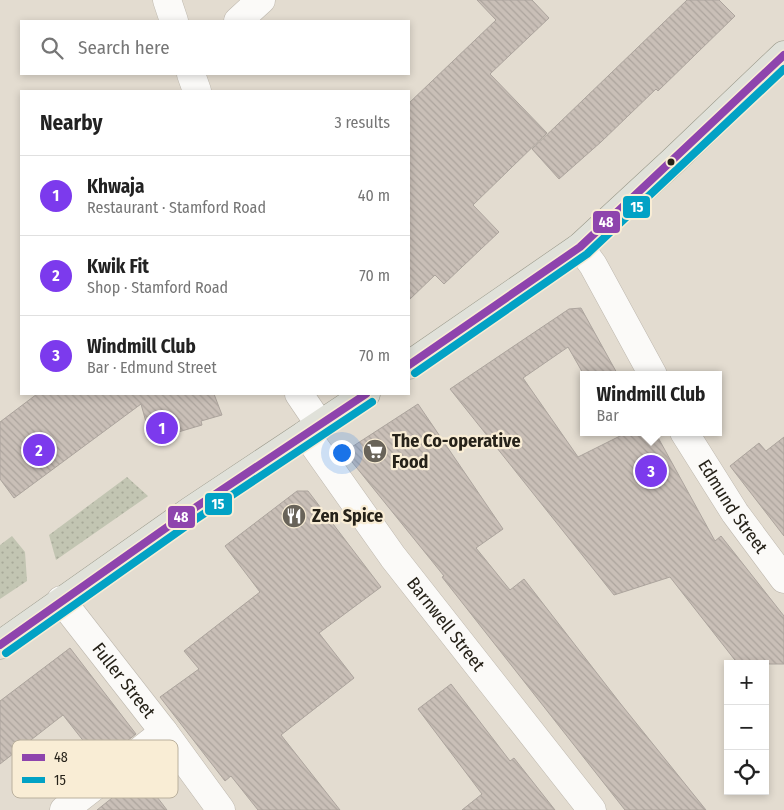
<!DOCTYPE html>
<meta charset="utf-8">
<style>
body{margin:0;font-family:"Fira Sans Condensed",sans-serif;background:#f2f2f2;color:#222}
.controls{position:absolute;right:15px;bottom:15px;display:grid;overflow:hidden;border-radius:0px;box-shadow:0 2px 8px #0003}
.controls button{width:45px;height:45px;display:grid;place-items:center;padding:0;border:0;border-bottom:1px solid #e0e0e0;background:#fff;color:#222;font:25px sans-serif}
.you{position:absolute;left:341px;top:452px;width:18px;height:18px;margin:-12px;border:4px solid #fff;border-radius:50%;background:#1a73e8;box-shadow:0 0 0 8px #1a73e833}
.badge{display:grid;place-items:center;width:32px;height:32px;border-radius:50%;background:#7c3aed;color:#fff;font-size:16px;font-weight:700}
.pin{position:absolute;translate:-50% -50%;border:2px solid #fff;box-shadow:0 1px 5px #0006}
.popup{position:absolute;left:580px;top:371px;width:142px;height:65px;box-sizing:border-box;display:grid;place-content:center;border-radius:0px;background:#fff;filter:drop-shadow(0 1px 4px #0005);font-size:16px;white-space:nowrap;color:#767676}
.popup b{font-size:19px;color:#222}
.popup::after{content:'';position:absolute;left:50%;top:100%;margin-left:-10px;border:10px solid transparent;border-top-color:#fff}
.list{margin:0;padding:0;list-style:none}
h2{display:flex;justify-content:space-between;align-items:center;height:65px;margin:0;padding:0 20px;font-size:21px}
h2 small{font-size:16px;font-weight:400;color:#767676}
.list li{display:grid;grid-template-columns:32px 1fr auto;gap:15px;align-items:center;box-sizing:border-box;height:80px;padding:0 20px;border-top:1px solid #e0e0e0}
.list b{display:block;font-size:19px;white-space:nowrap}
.list p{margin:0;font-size:16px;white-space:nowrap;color:#767676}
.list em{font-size:16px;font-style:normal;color:#767676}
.icon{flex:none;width:28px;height:28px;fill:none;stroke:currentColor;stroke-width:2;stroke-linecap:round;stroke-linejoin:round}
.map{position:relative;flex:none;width:784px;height:810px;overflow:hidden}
.search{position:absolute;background:#fff;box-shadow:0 2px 8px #0003;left:20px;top:20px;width:390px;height:55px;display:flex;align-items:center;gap:12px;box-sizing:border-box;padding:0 18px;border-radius:0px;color:#767676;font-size:19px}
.panel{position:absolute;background:#fff;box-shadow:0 2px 8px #0003;left:20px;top:90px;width:390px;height:305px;border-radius:0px}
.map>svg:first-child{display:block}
.grass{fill:url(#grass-dots)}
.building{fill:url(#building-back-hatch);stroke:#aca49d}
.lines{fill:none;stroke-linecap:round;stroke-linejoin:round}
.minor-casing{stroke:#beb8ae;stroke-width:29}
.major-casing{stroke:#999889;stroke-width:29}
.minor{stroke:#fbfaf8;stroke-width:28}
.major{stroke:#e0e1d9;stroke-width:28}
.bus-1-casing{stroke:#f9edd5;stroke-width:11}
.bus-2-casing{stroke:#f9edd5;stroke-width:11}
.bus-1{stroke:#8e44ad;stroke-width:8}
.bus-2{stroke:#02a2c5;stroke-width:8}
.bus-dot{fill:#262219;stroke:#f9edd5;stroke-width:2}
.labels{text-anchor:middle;stroke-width:4.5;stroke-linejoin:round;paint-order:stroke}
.poi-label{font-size:18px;font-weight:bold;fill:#262219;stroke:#f9edd5;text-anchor:start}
.street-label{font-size:18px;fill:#262219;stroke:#f9edd5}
.key{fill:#f9edd5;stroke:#bab09d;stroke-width:1}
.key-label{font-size:14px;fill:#262219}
.line-badge{stroke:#f9edd5;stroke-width:2}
.badge-label{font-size:14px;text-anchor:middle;font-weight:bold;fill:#fff}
</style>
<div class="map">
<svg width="784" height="810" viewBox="0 0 784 810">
<defs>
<pattern id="grass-dots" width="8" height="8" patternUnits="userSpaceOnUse" patternTransform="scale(1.25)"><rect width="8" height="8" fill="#c2c5b2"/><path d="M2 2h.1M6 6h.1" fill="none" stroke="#a7a998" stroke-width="1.8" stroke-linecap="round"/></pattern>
<pattern id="building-back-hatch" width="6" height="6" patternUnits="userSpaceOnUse" patternTransform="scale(1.25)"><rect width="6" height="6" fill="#c9bfb7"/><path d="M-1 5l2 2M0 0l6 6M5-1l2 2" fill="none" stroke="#aca49d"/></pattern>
</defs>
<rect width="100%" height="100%" fill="#e3dcd0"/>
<path class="grass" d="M127 477 148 496 56 560 49 535Z
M12 536 25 552 27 581 0 599V545Z"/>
<path class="building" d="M477 0H532L549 18 490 74 547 133 473 205 499 232 444 284 435 275 409 300V103L496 20Z
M687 0H719L735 16 658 91 656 89 601 142 559 179 532 149Z
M581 308 618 375H584L568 347 523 378 578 457 628 432H655L715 541 721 536 784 616V664H738L670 577 614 595 450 389 569 309Z
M37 394H214L222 415 201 421 202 425 151 440 141 404 14 498 0 479V422Z
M418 404 503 529 476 548 510 590 524 579 620 703 706 810H625L442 577 444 576 344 452Z
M784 437V536L730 466 759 443 766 451Z
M297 491H308L381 587 319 633 354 678 281 735 340 810H258L231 776 225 781 160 697 199 669 184 651 260 592 225 546Z
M70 648 136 734 100 762 63 715 0 764V701Z
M451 684 510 761 514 758 555 810H462L482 794 418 709Z
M138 772 167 810H97L122 790 119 787Z"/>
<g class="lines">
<g class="minor-casing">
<g id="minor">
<path d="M167 0 174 21"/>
<path d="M238 21 261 0"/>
<path d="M191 74 197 91"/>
<path d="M580 247 593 265 653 375"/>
<path d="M299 394 320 425"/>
<path id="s1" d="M684 432 735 513 784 579"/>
<path id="s2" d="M306 434 393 557 592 810"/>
<path id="s3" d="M61 600 164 732 221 810"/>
<path d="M64 810 164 732"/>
</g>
</g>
<g class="major-casing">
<path id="major" d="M409 365 580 247 673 161 784 55
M0 645 190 511 366 394"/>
</g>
<use href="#minor" class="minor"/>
<use href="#major" class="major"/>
<g class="bus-1-casing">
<path id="bus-1" d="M409 365 580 247 784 55
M0 645 190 511 366 394"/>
</g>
<g class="bus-2-casing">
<path id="bus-2" d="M415 373 587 254 784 69
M6 653 196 519 372 402"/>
</g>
<use href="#bus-1" class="bus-1"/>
<use href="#bus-2" class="bus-2"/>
</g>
<defs>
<g id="supermarket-disc" transform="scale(1.25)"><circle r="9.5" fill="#686359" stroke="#f9edd5"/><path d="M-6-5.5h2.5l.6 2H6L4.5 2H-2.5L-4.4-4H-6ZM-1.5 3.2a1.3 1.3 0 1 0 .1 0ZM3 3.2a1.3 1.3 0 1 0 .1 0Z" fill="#fff"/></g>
<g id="restaurant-disc" transform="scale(1.25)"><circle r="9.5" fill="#686359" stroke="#f9edd5"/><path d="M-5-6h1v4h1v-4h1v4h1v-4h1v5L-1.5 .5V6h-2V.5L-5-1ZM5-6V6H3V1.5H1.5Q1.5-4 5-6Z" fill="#fff"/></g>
</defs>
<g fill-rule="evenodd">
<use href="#supermarket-disc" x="375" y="451"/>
<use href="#restaurant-disc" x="294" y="516"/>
</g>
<circle class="bus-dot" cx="671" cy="162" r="4.5"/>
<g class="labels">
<g class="poi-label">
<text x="392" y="447">The Co-operative<tspan x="392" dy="21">Food</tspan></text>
<text x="312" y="522">Zen Spice</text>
</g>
<g class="street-label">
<text dy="6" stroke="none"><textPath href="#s1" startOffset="89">Edmund Street</textPath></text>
<text dy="6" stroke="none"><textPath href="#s2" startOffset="236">Barnwell Street</textPath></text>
<text dy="6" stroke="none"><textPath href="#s3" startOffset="102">Fuller Street</textPath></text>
</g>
</g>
<rect x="12" y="740" width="166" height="58" rx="8" class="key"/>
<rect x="22" y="754" width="23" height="7" fill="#8e44ad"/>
<rect x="22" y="777" width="23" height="6" fill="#02a2c5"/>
<g class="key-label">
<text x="54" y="762">48</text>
<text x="54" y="785">15</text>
</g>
<g class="line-badge">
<rect x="622" y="195" width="29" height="24" rx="5" fill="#02a2c5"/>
<rect x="592" y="210" width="29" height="24" rx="5" fill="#8e44ad"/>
<rect x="204" y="492" width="29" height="24" rx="5" fill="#02a2c5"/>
<rect x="167" y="505" width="29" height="24" rx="5" fill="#8e44ad"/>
</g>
<g class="badge-label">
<text x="637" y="212">15</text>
<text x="606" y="227">48</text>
<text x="218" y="509">15</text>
<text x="181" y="522">48</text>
</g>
</svg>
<div class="controls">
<button>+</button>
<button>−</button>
<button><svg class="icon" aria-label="locate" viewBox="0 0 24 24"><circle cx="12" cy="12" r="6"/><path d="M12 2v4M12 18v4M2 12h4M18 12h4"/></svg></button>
</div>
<div class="you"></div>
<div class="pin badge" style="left:162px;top:428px">1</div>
<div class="pin badge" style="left:39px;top:450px">2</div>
<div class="pin badge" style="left:651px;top:471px">3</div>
<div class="popup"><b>Windmill Club</b>Bar</div>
<div class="search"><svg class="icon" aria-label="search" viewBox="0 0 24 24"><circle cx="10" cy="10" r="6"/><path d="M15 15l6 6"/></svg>Search here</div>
<section class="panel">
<h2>Nearby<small>3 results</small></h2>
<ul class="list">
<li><span class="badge">1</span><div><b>Khwaja</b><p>Restaurant · Stamford Road</p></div><em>40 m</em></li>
<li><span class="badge">2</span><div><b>Kwik Fit</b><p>Shop · Stamford Road</p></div><em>70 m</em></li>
<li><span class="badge">3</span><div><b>Windmill Club</b><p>Bar · Edmund Street</p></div><em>70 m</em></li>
</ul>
</section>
</div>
